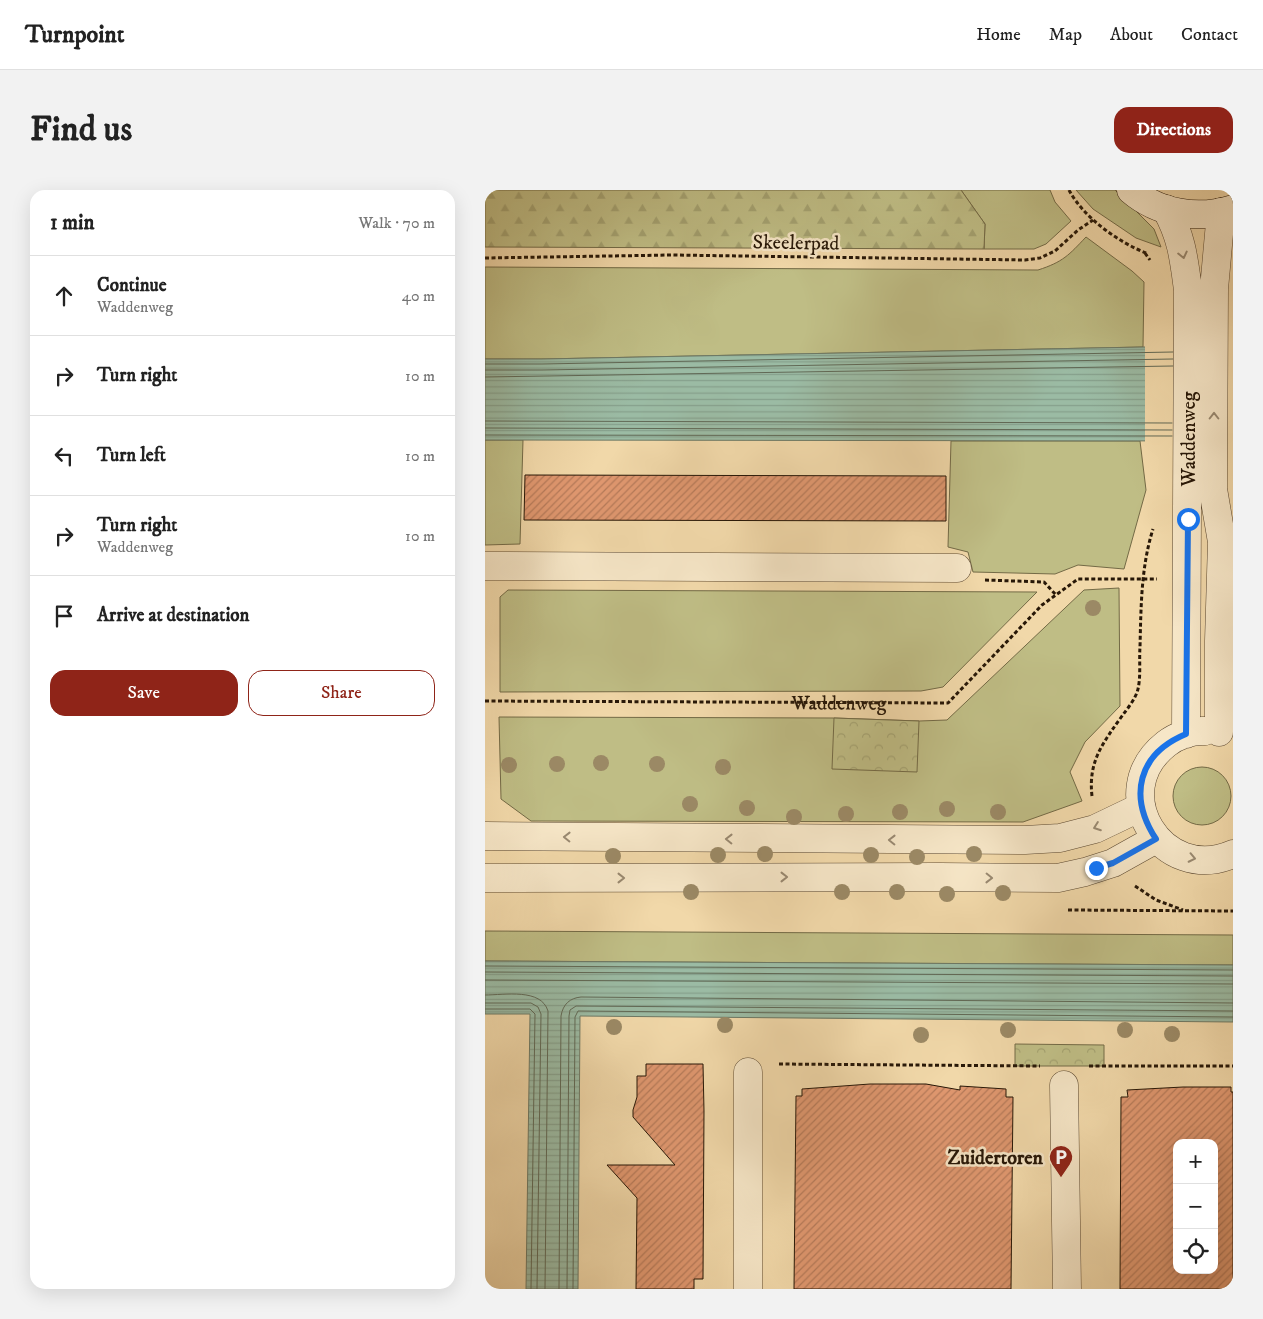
<!DOCTYPE html>
<meta charset="utf-8">
<style>
body{margin:0;font-family:"IM FELL DW Pica",serif;background:#f2f2f2;color:#222}
.controls{position:absolute;right:15px;bottom:15px;display:grid;overflow:hidden;border-radius:10px;box-shadow:0 5px 20px #0002}
.controls button{width:45px;height:45px;display:grid;place-items:center;padding:0;border:0;border-bottom:1px solid #e0e0e0;background:#fff;color:#222;font:25px sans-serif}
.stop{position:absolute;width:15px;height:15px;margin:-11px;border:4px solid #1a73e8;border-radius:50%;background:#fff}
.stop.end{background:#1a73e8;border-color:#fff;box-shadow:0 1px 5px #0008}
.list{margin:0;padding:0;list-style:none}
h2{display:flex;justify-content:space-between;align-items:center;height:65px;margin:0;padding:0 20px;font-size:21px}
h2 small{font-size:16px;font-weight:400;color:#767676}
.list li{display:grid;grid-template-columns:32px 1fr auto;gap:15px;align-items:center;box-sizing:border-box;height:80px;padding:0 20px;border-top:1px solid #e0e0e0}
.list b{display:block;font-size:19px;white-space:nowrap}
.list p{margin:0;font-size:16px;white-space:nowrap;color:#767676}
.list em{font-size:16px;font-style:normal;color:#767676}
.actions{display:flex;gap:10px;padding:15px 20px}
.actions a{flex:1;padding:11px 0;border:1px solid #8f2418;border-radius:15px;text-align:center;font-size:18px;color:#8f2418}
.actions .main{background:#8f2418;color:#fff}
.icon{flex:none;width:28px;height:28px;fill:none;stroke:currentColor;stroke-width:2;stroke-linecap:round;stroke-linejoin:round}
.map{position:relative;flex:none;width:748px;height:1099px;overflow:hidden;border-radius:15px}
header{display:flex;align-items:center;gap:30px;box-sizing:border-box;height:70px;padding:0 25px;background:#fff;border-bottom:1px solid #e0e0e0}
header strong{font-size:24px}
nav{display:flex;gap:28px;margin-inline-start:auto;font-size:18px}
.intro{display:flex;align-items:center;justify-content:space-between;box-sizing:border-box;height:120px;padding:0 30px}
h1{margin:0;font-size:35px}
.button{padding:12px 22px;border-radius:15px;background:#8f2418;color:#fff;font-size:18px;font-weight:700}
main{display:flex;gap:30px;padding:0 30px}
aside{flex:1;background:#fff;border-radius:15px;box-shadow:0 5px 20px #0002}
.map>svg:first-child{display:block}
.grass{fill:#bfbd85;stroke:#736a46}
.forest{fill:url(#forest-firs);stroke:#736a46}
.park{fill:url(#park-crowns);stroke:#736a46}
.water{fill:url(#water-rules);stroke:#6d7965}
.pier{fill:#f1d8a9}
.lines{fill:none;stroke-linecap:round;stroke-linejoin:round}
.shore{stroke:#616956;stroke-width:1}
.building{fill:url(#building-hatch);stroke:#271707;fill-rule:evenodd}
.minor-casing{stroke:#5a4730;stroke-width:29}
.tertiary-casing{stroke:#5a4730;stroke-width:29}
.secondary-casing{stroke:#271707;stroke-width:29}
.path{stroke:#271707;stroke-width:3;stroke-dasharray:4 2.5;stroke-linecap:butt}
.minor{stroke:#f6e6c7;stroke-width:28}
.tertiary{stroke:#f6e6c7;stroke-width:28}
.secondary{stroke:#f6e6c7;stroke-width:28}
.tree{fill:#9b8965}
.oneway{stroke:#998971}
.route{stroke:#1a73e8;stroke-width:6}
.labels{text-anchor:middle;stroke-width:5;stroke-linejoin:round;paint-order:stroke}
.street-label{font-size:20px;fill:#271707;stroke:#f6e6c7}
.poi-label{font-size:20px;font-weight:bold;fill:#271707;stroke:#f6e6c7;text-anchor:end}
</style>
<header>
<strong>Turnpoint</strong>
<nav><a>Home</a><a>Map</a><a>About</a><a>Contact</a></nav>
</header>
<div class="intro"><h1>Find us</h1><a class="button">Directions</a></div>
<main>
<aside>
<h2>1 min<small>Walk · 70 m</small></h2>
<ul class="list">
<li><svg class="icon" aria-label="ahead" viewBox="0 0 24 24"><path d="M12 20V5M6 11l6-6 6 6"/></svg><div><b>Continue</b><p>Waddenweg</p></div><em>40 m</em></li>
<li><svg class="icon" aria-label="right" viewBox="0 0 24 24"><path d="M7 20v-9h11M14 6l5 5-5 5"/></svg><div><b>Turn right</b></div><em>10 m</em></li>
<li><svg class="icon" aria-label="left" viewBox="0 0 24 24"><path d="M17 20v-9H6M10 6l-5 5 5 5"/></svg><div><b>Turn left</b></div><em>10 m</em></li>
<li><svg class="icon" aria-label="right" viewBox="0 0 24 24"><path d="M7 20v-9h11M14 6l5 5-5 5"/></svg><div><b>Turn right</b><p>Waddenweg</p></div><em>10 m</em></li>
<li><svg class="icon" aria-label="arrive" viewBox="0 0 24 24"><path d="M6 21V4h12l-3 4 3 4H6"/></svg><div><b>Arrive at destination</b></div></li>
</ul>
<div class="actions"><a class="main">Save</a><a>Share</a></div>
</aside>
<div class="map">
<svg width="748" height="1099" viewBox="0 0 748 1099">
<defs>
<pattern id="forest-firs" width="22" height="20" patternUnits="userSpaceOnUse" patternTransform="scale(1.25)"><rect width="22" height="20" fill="#bfbd85"/><path d="M5 1l3.5 6h-7zM16 11l3.5 6h-7z" fill="#a4a271"/></pattern>
<pattern id="park-crowns" width="20" height="18" patternUnits="userSpaceOnUse" patternTransform="scale(1.25)"><rect width="20" height="18" fill="#bfbd85"/><path d="M2 6a3 3 0 1 1 6 0M12 15a3 3 0 1 1 6 0" fill="none" stroke="#a4a271"/></pattern>
<pattern id="water-rules" width="6" height="5" patternUnits="userSpaceOnUse" patternTransform="scale(1.25)"><rect width="6" height="5" fill="#9bbba4"/><path d="M0 2.5h6" fill="none" stroke="#86a08c"/></pattern>
<pattern id="building-hatch" width="6" height="6" patternUnits="userSpaceOnUse" patternTransform="scale(1.25)"><rect width="6" height="6" fill="#df976f"/><path d="M-1 1l2-2M0 6l6-6M5 7l2-2" fill="none" stroke="#b57a59"/></pattern>
</defs>
<rect width="100%" height="100%" fill="#f1d8a9"/>
<filter id="stains"><feTurbulence type="fractalNoise" baseFrequency=".004" numOctaves="4"/><feColorMatrix values="0 0 0 0 .2 0 0 0 0 .09 0 0 0 0 .02 0 0 0 .5 -.17"/></filter>
<radialGradient id="worn" r=".72"><stop offset=".6" stop-color="#630" stop-opacity="0"/><stop offset="1" stop-color="#630" stop-opacity=".3"/></radialGradient>
<path class="grass" d="M476 0H565L570 12 586 31 561 54 549 59H499L500 34Z
M591 0H630L669 39 676 57 651 48 608 19Z
M601 47 647 81 659 92 658 157 57 169H0V77L553 80C578 72 584 65 601 47Z
M0 250H38L35 354 0 355Z
M466 251H655L661 300 639 379 593 375 570 384 488 382 483 362 463 357Z
M634 398 635 516 600 552 585 582 597 611 538 632 46 631 16 609 14 527 349 528 434 531 462 530 599 400Z
M23 400 552 402 458 497 436 501 15 502V407Z
M688 606a29 29 0 1 1 58 0a29 29 0 1 1-58 0Z
M0 741 748 745V775L0 771Z"/>
<path class="forest" d="M0 0H476L500 34 499 59 0 57Z"/>
<path class="park" d="M349 528 434 531 432 582 347 579Z
M530 854 619 855V876H530Z"/>
<path class="water" d="M658 157 748 158V251L0 250V169H57Z
M0 771 748 775V832L95 826 93 1099H41L45 824H0Z"/>
<path class="pier" d="M660 155H748V254H660Z"/>
<g class="lines">
<path class="shore" d="M0 174H57L688 162
M0 180H57L688 169
M0 187 688 176
M0 231 687 233
M0 238 687 240
M0 245 687 246
M0 776 748 780
M0 782 748 786
M0 790 748 794
M0 805C20 805 56 798 63 821L60 1099
M0 813H46L53 817 56 824 52 1099
M0 819H45L50 824 46 1099
M74 1099 76 826C78 814 85 808 96 807L748 813
M82 1099 84 826 85 820 91 816 748 821
M88 1099 90 827 93 821 748 827"/>
</g>
<path class="building" d="M40 285 461 286V331L39 330Z
M161 874H218L219 921 218 1089H209V1099H151L152 1008 122 975H190L148 927V920L152 907V886H161Z
M385 894H441L475 900V896L521 899V907H528L526 1099H309L311 906H317V899Z
M698 897H746V902H748V1099H635L636 907H643L642 900ZM692 953H729V1080H692Z"/>
<g class="lines">
<g class="minor-casing">
<path id="minor" d="M0 376 472 378
M0 646 540 650 575 648 610 639 656 617
M0 688 455 687 573 688 600 682 628 673 671 649
M263 882V1099
M579 895 582 1099"/>
</g>
<g class="tertiary-casing">
<path id="tertiary" d="M681 19C697 47 699 70 703 100L701 544
M720 541C707 540 691 546 681 554 620 602 677 695 748 664
M734 542V451L737 352 728 299 729 99 736 22"/>
</g>
<g class="secondary-casing">
<path id="secondary" d="M646 0C674 24 713 30 748 19"/>
</g>
<g class="path">
<path d="M584 0C598 27 633 52 661 63"/>
<path d="M660 63 665 70"/>
<path d="M0 68 187 65 540 70 555 68 570 61 593 40 608 30"/>
<path d="M500 390 559 392 571 405"/>
<path id="s1" d="M0 511 463 513 557 415 593 389H672"/>
<path d="M607 606C603 571 618 553 637 526 643 518 651 508 653 499 656 486 654 470 655 457 656 417 656 377 668 339"/>
<path d="M650 696 671 710 698 720"/>
<path d="M583 720 748 721"/>
<path d="M294 874 555 876"/>
<path d="M604 876H748"/>
</g>
<use href="#minor" class="minor"/>
<use href="#tertiary" class="tertiary"/>
<use href="#secondary" class="secondary"/>
</g>
<g class="tree">
<circle cx="608" cy="418" r="8"/>
<circle cx="116" cy="573" r="8"/>
<circle cx="72" cy="574" r="8"/>
<circle cx="172" cy="574" r="8"/>
<circle cx="24" cy="575" r="8"/>
<circle cx="238" cy="577" r="8"/>
<circle cx="205" cy="614" r="8"/>
<circle cx="262" cy="618" r="8"/>
<circle cx="462" cy="619" r="8"/>
<circle cx="415" cy="622" r="8"/>
<circle cx="513" cy="622" r="8"/>
<circle cx="361" cy="624" r="8"/>
<circle cx="309" cy="627" r="8"/>
<circle cx="280" cy="664" r="8"/>
<circle cx="489" cy="664" r="8"/>
<circle cx="233" cy="665" r="8"/>
<circle cx="386" cy="665" r="8"/>
<circle cx="128" cy="666" r="8"/>
<circle cx="432" cy="667" r="8"/>
<circle cx="206" cy="702" r="8"/>
<circle cx="357" cy="702" r="8"/>
<circle cx="412" cy="702" r="8"/>
<circle cx="518" cy="703" r="8"/>
<circle cx="462" cy="704" r="8"/>
<circle cx="240" cy="835" r="8"/>
<circle cx="129" cy="837" r="8"/>
<circle cx="523" cy="840" r="8"/>
<circle cx="640" cy="840" r="8"/>
<circle cx="687" cy="844" r="8"/>
<circle cx="436" cy="845" r="8"/>
</g>
<defs><path id="oneway-chevron" d="M-2-3.5L2.5 0L-2 3.5" fill="none" stroke-width="1.6" stroke-linecap="round" stroke-linejoin="round" transform="scale(1.25)"/></defs>
<g class="oneway">
<use href="#oneway-chevron" transform="translate(698 65) rotate(77)"/>
<use href="#oneway-chevron" transform="translate(729 226) rotate(-90)"/>
<use href="#oneway-chevron" transform="translate(612 637) rotate(160)"/>
<use href="#oneway-chevron" transform="translate(82 647) rotate(-179)"/>
<use href="#oneway-chevron" transform="translate(244 649) rotate(-179)"/>
<use href="#oneway-chevron" transform="translate(407 650) rotate(-179)"/>
<use href="#oneway-chevron" transform="translate(707 668) rotate(12)"/>
<use href="#oneway-chevron" transform="translate(299 687)"/>
<use href="#oneway-chevron" transform="translate(136 688)"/>
<use href="#oneway-chevron" transform="translate(504 688) rotate(1)"/>
</g>
<g class="lines">
<path class="route" d="M611 678 628 673 671 649C643 606 653 564 701 544L703 329"/>
</g>
<defs>
<g id="parking-pin" transform="scale(1.25)"><path d="M0 17L-7.5 6A9.5 9.5 0 1 1 7.5 6Z" fill="#8f2418" stroke="#f6e6c7"/><path d="M-3.5-5.5H1a3.5 3.5 0 0 1 0 7H-1V5.5H-3.5ZM-1-3.4V-.6H.8a1.4 1.4 0 0 0 0-2.8Z" fill="#fff"/></g>
</defs>
<g fill-rule="evenodd">
<use href="#parking-pin" x="576" y="967"/>
</g>
<g class="labels">
<g class="street-label">
<text transform="translate(311 52) rotate(1)" y="7">Skeelerpad</text>
<text transform="translate(703 249) rotate(-90)" y="7">Waddenweg</text>
<text dy="7" stroke="none"><textPath href="#s1" startOffset="354">Waddenweg</textPath></text>
</g>
<g class="poi-label">
<text x="558" y="974">Zuidertoren</text>
</g>
</g>
<rect width="100%" height="100%" filter="url(#stains)"/>
<rect width="100%" height="100%" fill="url(#worn)"/>
</svg>
<div class="controls">
<button>+</button>
<button>−</button>
<button><svg class="icon" aria-label="locate" viewBox="0 0 24 24"><circle cx="12" cy="12" r="6"/><path d="M12 2v4M12 18v4M2 12h4M18 12h4"/></svg></button>
</div>
<div class="stop" style="left:703px;top:329px"></div>
<div class="stop end" style="left:611px;top:678px"></div>
</div>
</main>
